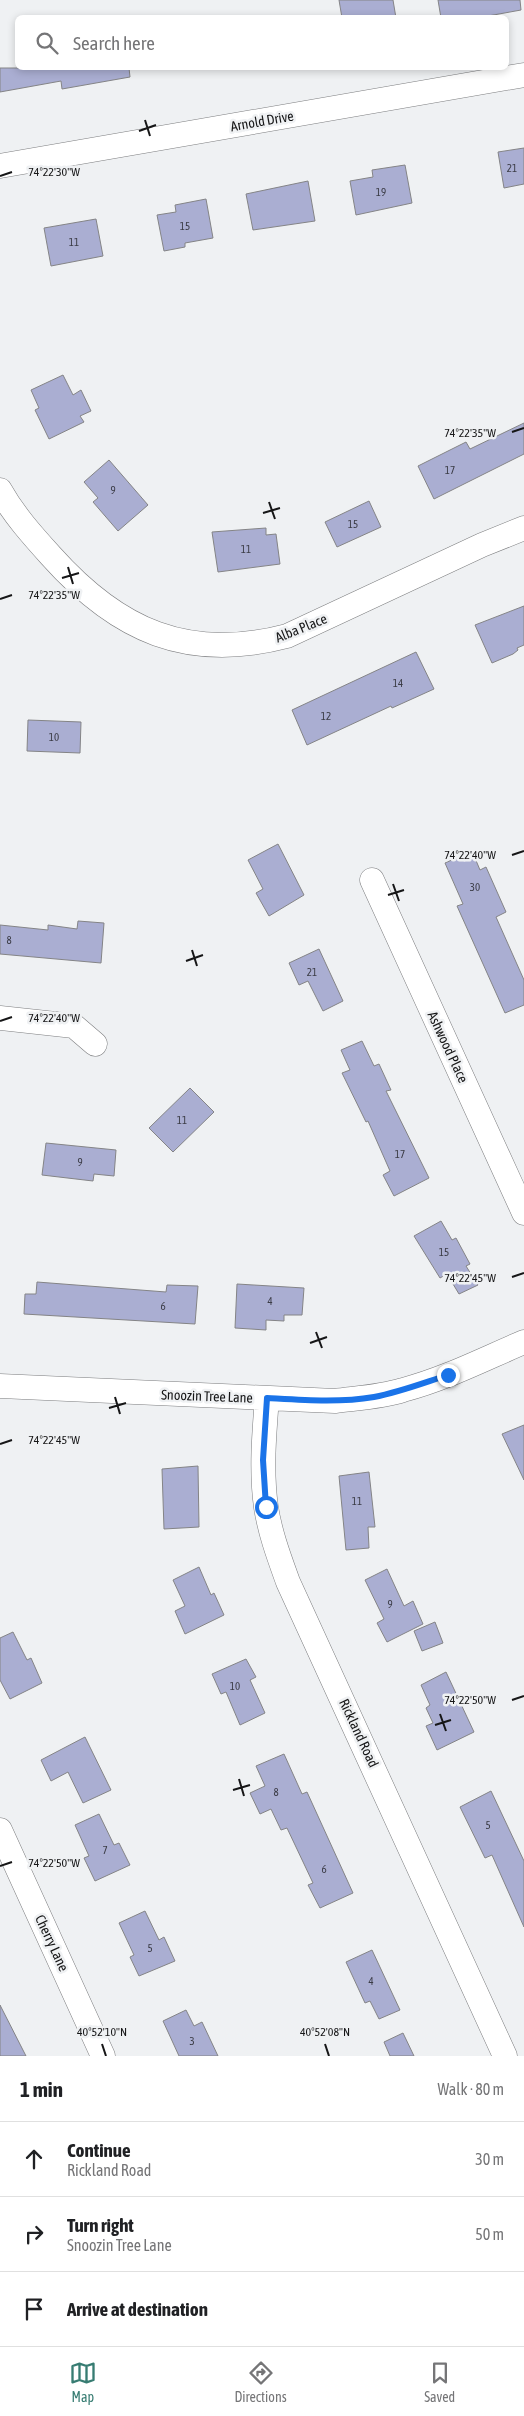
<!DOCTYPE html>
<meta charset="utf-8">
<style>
body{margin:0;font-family:"Asap Condensed",sans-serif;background:#f2f2f2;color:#202124}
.stop{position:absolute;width:15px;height:15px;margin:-11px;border:4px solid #1a73e8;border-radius:50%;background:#fff}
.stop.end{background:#1a73e8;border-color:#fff;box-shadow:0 1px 5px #0008}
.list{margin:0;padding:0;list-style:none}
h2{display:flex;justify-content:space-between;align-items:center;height:65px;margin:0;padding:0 20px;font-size:21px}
h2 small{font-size:16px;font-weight:400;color:#757577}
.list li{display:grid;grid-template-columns:32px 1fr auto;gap:15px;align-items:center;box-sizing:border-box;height:75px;padding:0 20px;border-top:1px solid #e0e0e0}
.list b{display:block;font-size:19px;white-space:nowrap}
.list p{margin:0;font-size:16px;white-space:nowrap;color:#757577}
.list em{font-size:16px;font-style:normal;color:#757577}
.icon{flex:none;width:28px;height:28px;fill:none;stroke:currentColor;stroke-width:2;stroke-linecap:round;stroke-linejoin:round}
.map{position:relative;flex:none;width:524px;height:2056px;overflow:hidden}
.search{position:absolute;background:#fff;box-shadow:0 2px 8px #0003;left:15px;right:15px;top:15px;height:55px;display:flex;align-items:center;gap:12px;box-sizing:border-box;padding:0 18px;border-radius:8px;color:#757577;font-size:19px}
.sheet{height:290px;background:#fff}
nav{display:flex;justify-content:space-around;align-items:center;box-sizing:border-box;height:70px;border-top:1px solid #e0e0e0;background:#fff;font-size:14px;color:#757577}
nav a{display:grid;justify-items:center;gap:2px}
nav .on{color:#377c72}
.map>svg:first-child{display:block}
.building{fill:#aaaed2;stroke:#848486}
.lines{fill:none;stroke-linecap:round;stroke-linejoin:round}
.minor-casing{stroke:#7c7d7f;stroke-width:25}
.minor{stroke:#fff;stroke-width:24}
.route{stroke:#1a73e8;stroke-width:6}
.ticks{fill:none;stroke:#161617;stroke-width:2}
.labels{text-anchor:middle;stroke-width:5;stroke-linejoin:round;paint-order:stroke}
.number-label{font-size:11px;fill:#3b3c46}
.street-label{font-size:14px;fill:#161617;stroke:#eff1f3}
.ticks-label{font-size:12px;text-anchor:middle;fill:#161617;stroke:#eff1f3;stroke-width:5;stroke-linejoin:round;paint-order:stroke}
</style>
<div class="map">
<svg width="524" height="2056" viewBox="0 0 524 2056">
<rect width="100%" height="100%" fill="#eff1f3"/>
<path class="building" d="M339 0H393L396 18H342Z
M438 0H520L521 10 477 18H441Z
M0 68H129L130 77 62 89 61 81 0 92Z
M524 148V184L504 188 498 152Z
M405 165 412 203 356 215 350 181 373 177 372 170Z
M308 181 315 221 253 230 246 194Z
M206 199 213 238 185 243V247L164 251 157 215 176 212 175 205Z
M96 219 103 256 51 266 44 228Z
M63 375 73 395 81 390 91 411 80 416 84 422 49 439 35 410 39 408 31 390Z
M524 423V454L434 499 418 466 466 442 470 449Z
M109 460 148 505 118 531 93 502 98 498 84 482Z
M369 501 381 527 337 547 325 522Z
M266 528V535L276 534 280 564 218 572 212 532Z
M524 606V645L517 648 518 650 513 654 492 663 475 625Z
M416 652 434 689 392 708 391 706 307 745 292 710Z
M28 720 81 722 80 753 27 751Z
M278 844 304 895 269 916 256 893 263 889 248 860Z
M472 851 480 870 486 867 506 912 496 917 524 980V1005L505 1013 457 906 463 904 445 863Z
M78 921 104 923 101 963 0 954V925L48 930V925L77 929Z
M319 949 343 1001 323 1011 308 981 299 985 289 963Z
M362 1041 374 1066 379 1064 391 1090 386 1091 429 1178 394 1196 383 1175 390 1171 368 1121 366 1122 342 1073 350 1070 341 1050Z
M190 1088 214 1112 173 1152 149 1128Z
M46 1143 116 1150 114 1176 94 1174 93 1181 42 1175Z
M441 1221 452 1240 456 1238 470 1264 466 1266 478 1285 459 1294 447 1274 440 1278 414 1236Z
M37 1282 166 1292 167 1285 198 1286 195 1324 24 1314 25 1294H36Z
M237 1284 304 1288 302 1315H284V1321L266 1320V1330L235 1328Z
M524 1425V1480L502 1434Z
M198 1466 199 1527 164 1529 162 1469Z
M369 1472 375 1527H368L369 1548 346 1550 339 1476Z
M199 1567 211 1595 214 1593 224 1615 185 1634 175 1611 185 1606 173 1580Z
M387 1569 404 1606 413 1601 423 1624 387 1642 377 1623 384 1619 365 1580Z
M435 1622 443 1643 422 1651 414 1631Z
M13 1632 27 1660 31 1658 42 1683 10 1699 0 1680V1638Z
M246 1659 256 1677 250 1680 265 1713 240 1725 226 1692 221 1694 212 1674Z
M446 1672 474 1732 437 1750 426 1726 433 1723 426 1708 430 1705 421 1685Z
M85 1737 111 1790 83 1803 68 1772 51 1781 41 1760Z
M284 1754 302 1794 307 1792 353 1893 320 1908 308 1885 313 1883 287 1828 281 1830 271 1809 260 1814 250 1793 265 1786 256 1766Z
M491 1791 524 1861V1927L492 1855 485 1858 460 1807Z
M99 1814 114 1845 119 1843 130 1865 95 1881 84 1858 89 1856 75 1825Z
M145 1911 159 1940 164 1937 175 1961 139 1976 130 1957 134 1955 119 1923Z
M372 1950 400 2010 379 2019 370 2001 365 2003 346 1962Z
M0 2005 26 2056H0Z
M186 2010 194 2026 202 2022 218 2056H179L163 2021Z
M403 2033 414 2056H390L384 2042Z"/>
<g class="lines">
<g class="minor-casing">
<path id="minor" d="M0 166 524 75
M0 490C14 515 32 535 51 556 118 631 188 662 287 636L482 545 524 528
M372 880 524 1213
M0 1018 74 1026 95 1044
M0 1386 335 1401C358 1398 381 1397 403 1390 445 1379 484 1359 524 1342
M267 1398C264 1435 261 1471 266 1507 270 1533 279 1557 288 1582L505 2056
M0 1830 103 2056"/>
</g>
<use href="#minor" class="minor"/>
</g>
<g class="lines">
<path class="route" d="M266 1507 263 1460 267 1398C302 1400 339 1403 374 1397 400 1392 423 1383 448 1375"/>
</g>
<path class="ticks" d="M145 120 150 136M139 131 156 125M0 176 12 172M512 432 524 428M269 502 275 519M263 513 280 508M68 567 73 584M62 578 79 573M0 599 12 595M512 855 524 851M393 884 399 901M388 895 404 890M192 950 197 966M186 961 203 955M0 1021 12 1017M512 1277 524 1273M316 1332 322 1348M310 1343 327 1337M115 1397 120 1414M109 1408 126 1403M0 1444 12 1440M512 1700 524 1696M440 1714 446 1731M435 1725 451 1720M239 1779 244 1796M233 1790 250 1785M0 1866 12 1862M102 2044 106 2056M325 2044 329 2056"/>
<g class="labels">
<g class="number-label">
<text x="512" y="172">21</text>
<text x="381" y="196">19</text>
<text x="185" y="230">15</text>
<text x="74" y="246">11</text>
<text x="450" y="474">17</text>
<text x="113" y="494">9</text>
<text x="353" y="528">15</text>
<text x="246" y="553">11</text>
<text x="398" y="687">14</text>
<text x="326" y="720">12</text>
<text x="54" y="741">10</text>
<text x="475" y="891">30</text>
<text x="9" y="944">8</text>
<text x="312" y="976">21</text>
<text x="182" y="1124">11</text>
<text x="400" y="1158">17</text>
<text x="80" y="1166">9</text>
<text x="444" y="1256">15</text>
<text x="270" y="1305">4</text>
<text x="163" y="1310">6</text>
<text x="357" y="1505">11</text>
<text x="390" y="1608">9</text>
<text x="235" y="1690">10</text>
<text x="276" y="1796">8</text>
<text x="488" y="1829">5</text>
<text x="105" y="1854">7</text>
<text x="324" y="1873">6</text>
<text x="150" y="1952">5</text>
<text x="371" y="1985">4</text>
<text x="192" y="2045">3</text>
</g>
<g class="street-label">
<text transform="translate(262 121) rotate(-10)" y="5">Arnold Drive</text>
<text transform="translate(301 628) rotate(-22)" y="5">Alba Place</text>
<text transform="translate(448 1047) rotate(65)" y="5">Ashwood Place</text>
<text transform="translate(207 1396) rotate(2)" y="5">Snoozin Tree Lane</text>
<text transform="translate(359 1733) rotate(65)" y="5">Rickland Road</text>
<text transform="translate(52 1943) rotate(65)" y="5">Cherry Lane</text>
</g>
</g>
<g class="ticks-label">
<text x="54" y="176">74°22'30"W</text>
<text x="470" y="437">74°22'35"W</text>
<text x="54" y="599">74°22'35"W</text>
<text x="470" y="859">74°22'40"W</text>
<text x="54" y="1022">74°22'40"W</text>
<text x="470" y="1282">74°22'45"W</text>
<text x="54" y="1444">74°22'45"W</text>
<text x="470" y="1704">74°22'50"W</text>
<text x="54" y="1867">74°22'50"W</text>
<text x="102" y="2036">40°52'10"N</text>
<text x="325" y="2036">40°52'08"N</text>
</g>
</svg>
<div class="stop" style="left:266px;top:1507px"></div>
<div class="stop end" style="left:448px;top:1375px"></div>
<div class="search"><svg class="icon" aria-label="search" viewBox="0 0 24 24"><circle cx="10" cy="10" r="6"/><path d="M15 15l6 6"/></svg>Search here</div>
</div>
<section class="sheet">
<h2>1 min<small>Walk · 80 m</small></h2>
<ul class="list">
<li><svg class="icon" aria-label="ahead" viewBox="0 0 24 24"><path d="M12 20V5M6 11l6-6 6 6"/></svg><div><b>Continue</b><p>Rickland Road</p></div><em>30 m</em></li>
<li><svg class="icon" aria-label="right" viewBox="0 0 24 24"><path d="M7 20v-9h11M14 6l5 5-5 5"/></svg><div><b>Turn right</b><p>Snoozin Tree Lane</p></div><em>50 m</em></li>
<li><svg class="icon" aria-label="arrive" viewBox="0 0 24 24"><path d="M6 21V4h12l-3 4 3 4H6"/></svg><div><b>Arrive at destination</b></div></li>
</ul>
</section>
<nav>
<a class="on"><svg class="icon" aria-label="map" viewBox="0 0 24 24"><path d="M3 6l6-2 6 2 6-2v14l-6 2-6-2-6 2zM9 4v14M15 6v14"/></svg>Map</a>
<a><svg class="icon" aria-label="directions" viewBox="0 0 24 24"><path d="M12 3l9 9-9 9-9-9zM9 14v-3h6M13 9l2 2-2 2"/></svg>Directions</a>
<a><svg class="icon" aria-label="saved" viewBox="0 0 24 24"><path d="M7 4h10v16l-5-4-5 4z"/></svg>Saved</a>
</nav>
